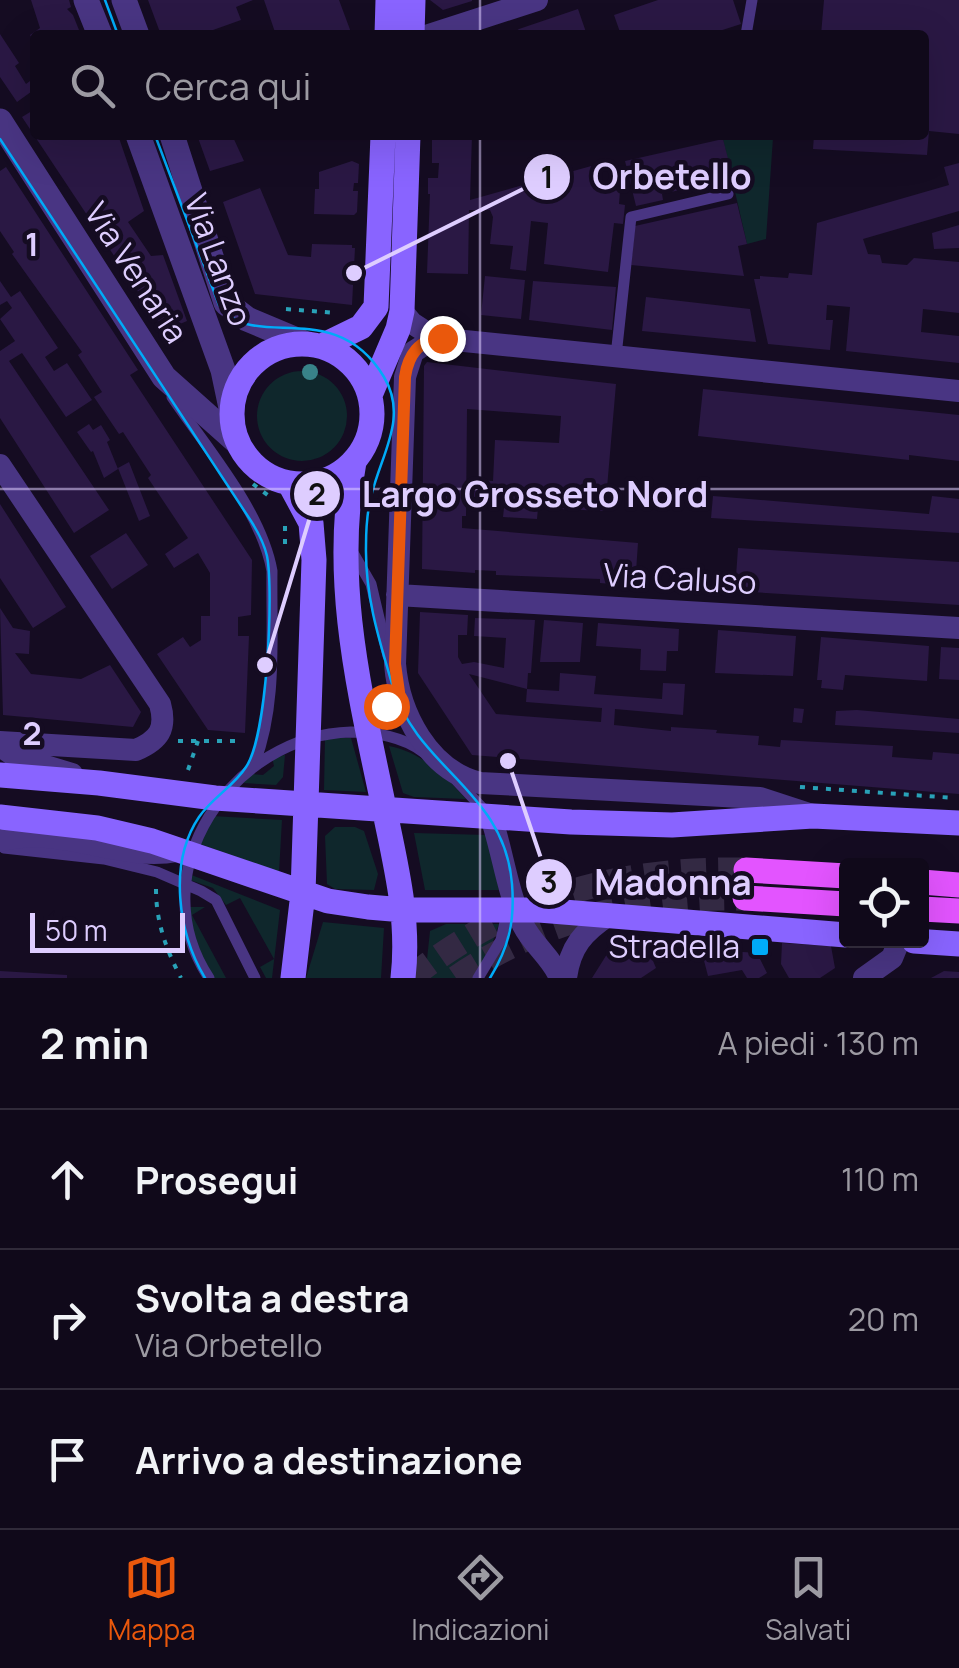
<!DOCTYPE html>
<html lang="it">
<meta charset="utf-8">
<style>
body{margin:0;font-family:Manrope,sans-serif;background:#191223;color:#f1f3f6}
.controls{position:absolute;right:30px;bottom:30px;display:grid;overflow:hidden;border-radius:10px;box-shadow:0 10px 40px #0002}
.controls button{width:90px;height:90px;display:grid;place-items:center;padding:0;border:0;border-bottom:2px solid #302a39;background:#10091a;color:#f1f3f6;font:50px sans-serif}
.scale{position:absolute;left:30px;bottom:25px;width:155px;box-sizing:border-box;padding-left:10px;border:5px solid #decdff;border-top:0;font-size:28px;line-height:35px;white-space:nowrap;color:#decdff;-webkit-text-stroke:8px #150c22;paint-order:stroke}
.stop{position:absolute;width:30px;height:30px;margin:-22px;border:8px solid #ea580c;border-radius:50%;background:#fff}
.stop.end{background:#ea580c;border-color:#fff;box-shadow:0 2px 10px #0008}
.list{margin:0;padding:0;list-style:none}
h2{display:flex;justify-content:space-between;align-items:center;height:130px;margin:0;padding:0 40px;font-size:42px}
h2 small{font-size:32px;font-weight:400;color:#9c9aa2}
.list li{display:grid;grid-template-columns:65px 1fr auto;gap:30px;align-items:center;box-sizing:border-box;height:140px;padding:0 40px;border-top:2px solid #302a39}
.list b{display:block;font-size:38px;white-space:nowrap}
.list p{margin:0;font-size:32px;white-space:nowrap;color:#9c9aa2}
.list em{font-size:32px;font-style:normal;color:#9c9aa2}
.icon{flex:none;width:55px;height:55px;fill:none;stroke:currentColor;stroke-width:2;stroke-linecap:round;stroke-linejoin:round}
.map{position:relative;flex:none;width:959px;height:978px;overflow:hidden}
.search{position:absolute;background:#10091a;box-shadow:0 10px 40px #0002;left:30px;right:30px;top:30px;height:110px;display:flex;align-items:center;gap:25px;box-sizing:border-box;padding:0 35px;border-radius:10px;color:#9c9aa2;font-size:38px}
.sheet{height:550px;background:#10091a}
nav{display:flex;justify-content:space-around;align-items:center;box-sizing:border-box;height:140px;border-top:2px solid #302a39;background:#10091a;font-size:28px;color:#9c9aa2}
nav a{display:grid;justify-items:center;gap:5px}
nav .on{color:#ea580c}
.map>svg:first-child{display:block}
.green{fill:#0f272c}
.building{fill:#2a1844}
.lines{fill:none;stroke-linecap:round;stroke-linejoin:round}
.primary-tunnel{stroke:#332943;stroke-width:25;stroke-dasharray:25 12;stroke-linecap:butt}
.path{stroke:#29a2b8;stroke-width:4;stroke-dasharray:5 8;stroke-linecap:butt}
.service{stroke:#493583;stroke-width:11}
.minor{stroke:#493583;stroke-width:22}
.tertiary{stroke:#493583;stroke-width:25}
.secondary{stroke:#8964ff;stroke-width:25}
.primary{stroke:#e354ff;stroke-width:25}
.tram{stroke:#00abf8;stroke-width:2.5}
.tree{fill:#388389}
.route{stroke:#ea580c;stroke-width:12}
.grid{fill:none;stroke:#decdff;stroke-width:2.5;stroke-opacity:0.55}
.poi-dot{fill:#00abf8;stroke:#150c22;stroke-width:4}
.labels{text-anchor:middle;stroke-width:9;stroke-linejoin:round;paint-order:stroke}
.street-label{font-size:32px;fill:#decdff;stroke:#150c22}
.poi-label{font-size:32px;fill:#decdff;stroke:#150c22;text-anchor:end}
.grid-label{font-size:32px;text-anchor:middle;font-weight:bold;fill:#decdff;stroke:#150c22;stroke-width:9;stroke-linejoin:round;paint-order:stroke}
.leader{fill:none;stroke:#decdff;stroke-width:4}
.callout-dot{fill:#decdff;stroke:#150c22;stroke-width:4}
.mark-label{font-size:30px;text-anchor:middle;font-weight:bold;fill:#111}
.callout-label{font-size:35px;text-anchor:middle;font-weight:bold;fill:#decdff;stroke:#150c22;stroke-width:9;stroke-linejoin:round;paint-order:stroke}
</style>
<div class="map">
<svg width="959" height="978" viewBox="0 0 959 978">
<rect width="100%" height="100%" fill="#150c22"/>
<path class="green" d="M722 135 773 138 766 239 747 244Z
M257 416a45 45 0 1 1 90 0a45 45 0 1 1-90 0Z
M325 738H351L366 792 324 790Z
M389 746C421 752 445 775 466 799L414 797 403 793Z
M285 755 283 777 276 785 243 783 252 774 263 775 274 766 272 757Z
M212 816 282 820 279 872 197 843Z
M335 827H355L364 831 378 874 374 890 335 889 327 884 325 836Z
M414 833 487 835 499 890H425Z
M189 874 280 910 272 978H266L260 967 274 959 240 898 226 905 213 888 187 879Z
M185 907H205L192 915 226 978H212L199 958Z
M323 922 384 928 381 978H306Z
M446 924H499L488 955 473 978H425L430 931Z"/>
<path class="building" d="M31 0H69L71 7 67 9 73 15 81 35H35V44L30 35 40 28Z
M148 0H253L236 7 241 20 199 35H161Z
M264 0H339L352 35H276Z
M430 0H472V1L443 10Z
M658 0H733L741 24 707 35H621L614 15Z
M824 0H959V134L929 131 927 155 813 149 814 135H924V35H821Z
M578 9 587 35H510L519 29Z
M0 34 19 63 15 66 26 84 30 81 35 89 17 102 0 77Z
M35 109V135H118L144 211 128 222 151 256 163 255 187 321 164 331 22 117Z
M197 135H232L244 161 210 171Z
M432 135H472L470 200 602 163 599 188 620 191 619 204 625 205 623 224 614 223 608 272 544 264 548 223 531 221 526 271 510 269 513 246 490 244 493 217 490 210H469L468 274 427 273 430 194H428V178H438L439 163H432Z
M723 139 733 178 662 194 663 200 636 206 625 161Z
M352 161 359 164 358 183H354L353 191H358L357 212 354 215 314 214 315 189H319V172Z
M959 163V211L863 239 868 254 880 255 882 263 907 265 914 258 959 262V313L923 309 921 332 959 336V363L846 351 850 307 827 305 826 320H833L830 350 768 344 754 279H760V276L788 278 789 273 812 275 817 223 949 185 944 167Z
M6 167 138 370 130 375 252 560 251 615 238 617V636H249L245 733 208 730 157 654 183 637 190 647 201 640V616H210V573L198 553 174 568 165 554 188 538 148 478 151 475 123 432 119 434 94 397 102 392 78 355 82 352 12 254 14 252 0 231V171Z
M260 188 288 255 311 257 312 244 352 245V248H355L352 305 255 294 223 202Z
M737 203 747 244 738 246 744 276 631 265 635 226Z
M959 225V248L934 249 932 233Z
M485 276 525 280 521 319 481 315Z
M0 281 11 297 20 291 58 348 45 357 54 371 67 363 92 400 66 417 22 353 9 361 109 510 74 533 0 418V351L15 341 0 319 12 308 7 301 0 305Z
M533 281 616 287 612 330 529 320Z
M646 297 750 309 756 342 642 331Z
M427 362 616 384 605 511 538 508 537 519 503 517 505 499 474 497 475 480 493 481 495 440 559 443 561 416 467 409 466 516H462V528L638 543 635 586 600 583V579L496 575V571L475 570V573L422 569 424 366Z
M703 389 959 415V461L909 455V460L698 436Z
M89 424 93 430 101 425 110 440 107 442 118 469 104 478 93 451 91 452 77 432Z
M129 462 150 516 139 521 118 468Z
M713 496 929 514 932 496 959 499V533L711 518Z
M0 504 66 607 33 628 0 578Z
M126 533 148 565 112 589 90 556Z
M738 548 959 562V605L735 591Z
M0 608 13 628 30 631 29 654 15 653 31 674 81 679 110 665 141 712 133 727 3 715Z
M420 612 468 615 467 635H458V657L462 664 474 662 504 668 506 638 474 636 475 618 535 620 531 673H528L527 689 469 674 496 714 601 722 602 708 526 702 527 689 559 691 560 673 596 676 594 694 662 699 663 683 685 684 683 715 615 709 614 725 671 731V727L717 730 716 733 759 736 758 745 780 747 781 740 893 746 892 757 932 760 933 752 959 754V794L472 755 418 673Z
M544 620 583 623 580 662H540Z
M598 623 679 629 678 651H667L666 671 640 670 641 649 596 646Z
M718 630 796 636 793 676 715 673Z
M821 637 929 646 927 681 845 675 843 690 821 688 822 680H817Z
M941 647 959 648V680L939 679Z
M794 708 804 709 802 723 793 722Z
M857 710 959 719V733L835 725 836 711Z
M614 943 646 944 656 968 641 978H592Z
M782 943 831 946 835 968 820 978H789L781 964Z
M701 949 757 953 767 973 759 978H747L742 970 708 976Z
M0 971 67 975V978H0Z
M944 971 959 972V978H931Z"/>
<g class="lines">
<path class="primary-tunnel" d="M410 978C513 897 616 868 746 870
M456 978C544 918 640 897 745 898"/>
<path class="path" d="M286 309 337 313
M253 484 269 496
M285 526V552
M178 741H243
M188 770 198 741
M800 787 955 798
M156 889C156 922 166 949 181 978"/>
<path class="service" d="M746 35 752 0
M616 356 631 217 728 194
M172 397C207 449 261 510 272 571 271 634 278 708 253 767
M352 551 371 584 388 656
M456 780 488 814
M4 848 104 859 157 872 201 891 216 900 255 978
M209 978C139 872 232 735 351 732 375 732 404 737 423 752
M478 978 501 940 508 909"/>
<path class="minor" d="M429 35 537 0
M402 311 412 323 435 338 959 391
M435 338 413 352 405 377 395 664C399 713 428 770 480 783L760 798 812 815
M0 465 160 704C167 729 159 740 136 750L0 742
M397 595 959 628
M0 746 16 757 72 774
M491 817C503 853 507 891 523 925 533 945 552 958 560 978
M0 841C59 824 119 862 177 851
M566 978C570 947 583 932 609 915
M864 978 892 958 899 941"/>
<path class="tertiary" d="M86 0 100 35
M124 0 137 35
M0 121 164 377 237 442
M138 135 223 370 231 408
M172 135 226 303 247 319 304 343"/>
<path class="secondary" d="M387 35 388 0
M412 35 413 0
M232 414a70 70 0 1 1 140 0a70 70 0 1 1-140 0Z
M322 346 361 327 376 307 383 135
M370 395 398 329 402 311 408 135
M354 462C332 579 359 689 383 803 395 862 410 918 403 978
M290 484 311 523 314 560 303 893 293 978
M0 775 99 783 215 798 571 822 672 825 813 816 959 823
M0 817 97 828 152 841 328 901 368 907 404 910H539L846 935
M914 941 959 944"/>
<path class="primary" d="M746 870 846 876
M922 882 959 885
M745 898 846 904
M922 909 959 911"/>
<path class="tram" d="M105 0 118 35
M155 135 219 305C252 354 334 294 384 377 408 417 382 453 372 493 367 510 366 528 366 546 365 596 379 640 393 687 418 769 505 791 512 884 515 921 509 947 490 978
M0 139 251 521C258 532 264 543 267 556 274 593 267 737 246 767 234 786 212 798 199 817 168 863 178 933 205 978"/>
</g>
<circle class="tree" cx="310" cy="372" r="8"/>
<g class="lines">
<path class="route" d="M386 706 400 699 395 664 405 377C408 356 419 339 442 338"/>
</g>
<path class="grid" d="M480 0V35M480 135V978M0 489H959"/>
<rect class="poi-dot" x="750" y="937" width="20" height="20" rx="5"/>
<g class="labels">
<g class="street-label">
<text transform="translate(218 260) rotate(70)" y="11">Via Lanzo</text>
<text transform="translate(136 273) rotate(57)" y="11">Via Venaria</text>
<text transform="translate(680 579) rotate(3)" y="11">Via Caluso</text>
</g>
<g class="poi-label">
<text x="740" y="958">Stradella</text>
</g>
</g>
<g class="grid-label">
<text x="32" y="256">1</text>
<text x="32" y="745">2</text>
</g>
<path class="leader" d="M354 273L547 177M265 665L317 494M508 761L549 882"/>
<g class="callout-dot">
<circle cx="354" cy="273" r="10"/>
<circle cx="265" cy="665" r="10"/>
<circle cx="508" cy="761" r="10"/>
<circle cx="547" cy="177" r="25"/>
<circle cx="317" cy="494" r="25"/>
<circle cx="549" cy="882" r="25"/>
</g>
<g class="mark-label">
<text x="547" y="188">1</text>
<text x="317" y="505">2</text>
<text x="549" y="893">3</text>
</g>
<g class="callout-label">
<text x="672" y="189">Orbetello</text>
<text x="535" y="507">Largo Grosseto Nord</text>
<text x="673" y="895">Madonna</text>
</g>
</svg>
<div class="controls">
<button><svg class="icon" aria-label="locate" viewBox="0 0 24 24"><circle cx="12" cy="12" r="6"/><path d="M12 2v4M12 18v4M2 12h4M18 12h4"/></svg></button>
</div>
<div class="scale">50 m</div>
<div class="stop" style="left:386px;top:706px"></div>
<div class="stop end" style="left:442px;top:338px"></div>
<div class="search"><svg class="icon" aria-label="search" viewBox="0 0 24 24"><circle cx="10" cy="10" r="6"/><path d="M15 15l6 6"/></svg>Cerca qui</div>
</div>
<section class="sheet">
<h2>2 min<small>A piedi · 130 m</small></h2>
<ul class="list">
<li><svg class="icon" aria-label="ahead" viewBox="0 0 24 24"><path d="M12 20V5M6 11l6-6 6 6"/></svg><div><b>Prosegui</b></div><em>110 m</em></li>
<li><svg class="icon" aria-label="right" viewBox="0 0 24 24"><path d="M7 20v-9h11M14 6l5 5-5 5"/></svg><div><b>Svolta a destra</b><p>Via Orbetello</p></div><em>20 m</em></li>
<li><svg class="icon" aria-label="arrive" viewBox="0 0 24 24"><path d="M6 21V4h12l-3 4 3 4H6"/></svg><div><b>Arrivo a destinazione</b></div></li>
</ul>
</section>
<nav>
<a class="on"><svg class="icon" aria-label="map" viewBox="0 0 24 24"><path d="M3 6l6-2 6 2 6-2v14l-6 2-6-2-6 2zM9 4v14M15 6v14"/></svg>Mappa</a>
<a><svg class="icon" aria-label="directions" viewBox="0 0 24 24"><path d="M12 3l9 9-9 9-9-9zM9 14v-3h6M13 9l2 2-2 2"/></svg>Indicazioni</a>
<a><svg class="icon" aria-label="saved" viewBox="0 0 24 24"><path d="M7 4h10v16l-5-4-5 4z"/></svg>Salvati</a>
</nav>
